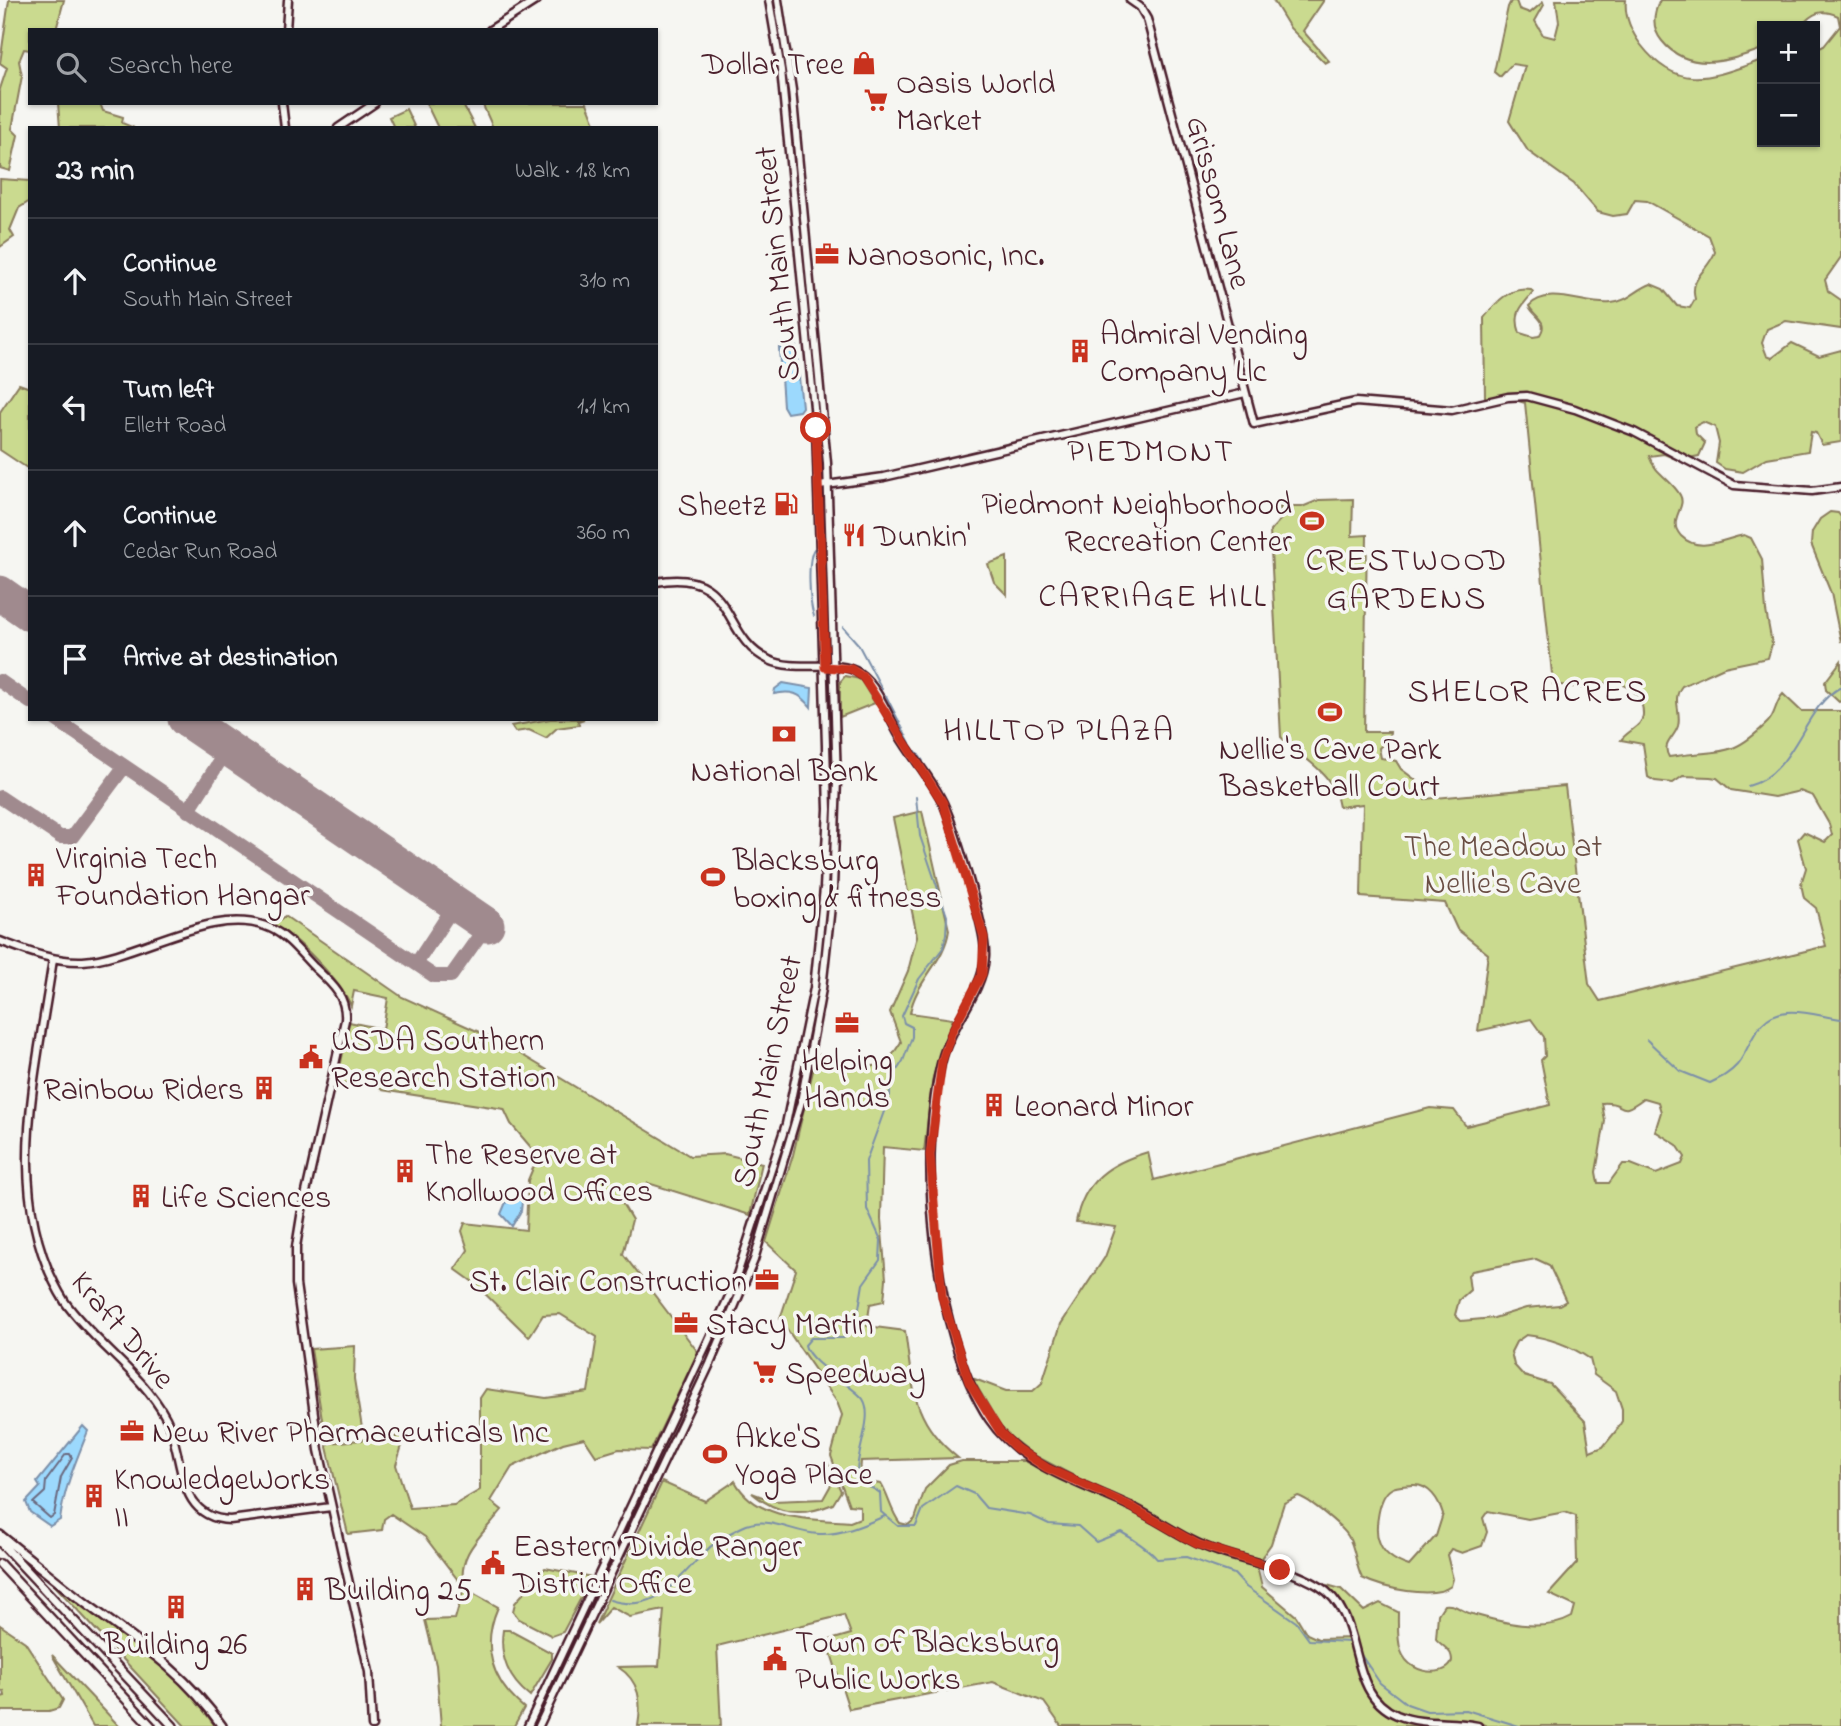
<!DOCTYPE html>
<meta charset="utf-8">
<style>
body{margin:0;font-family:"Indie Flower",sans-serif;background:#20242c;color:#f1f3f6}
.controls{position:absolute;right:21px;top:21px;display:grid;overflow:hidden;border-radius:0px;box-shadow:0 2px 5px #0004}
.controls button{width:63px;height:63px;display:grid;place-items:center;padding:0;border:0;border-bottom:2px solid #363941;background:#171b24;color:#f1f3f6;font:35px sans-serif}
.stop{position:absolute;width:21px;height:21px;margin:-16px;border:5px solid #c8321e;border-radius:50%;background:#fff}
.stop.end{background:#c8321e;border-color:#fff;box-shadow:0 2px 7px #0008}
.list{margin:0;padding:0;list-style:none}
h2{display:flex;justify-content:space-between;align-items:center;height:91px;margin:0;padding:0 28px;font-size:30px}
h2 small{font-size:23px;font-weight:400;color:#9ea1a6}
.list li{display:grid;grid-template-columns:46px 1fr auto;gap:21px;align-items:center;box-sizing:border-box;height:126px;padding:0 28px;border-top:2px solid #363941}
.list b{display:block;font-size:26px;white-space:nowrap}
.list p{margin:0;font-size:23px;white-space:nowrap;color:#9ea1a6}
.list em{font-size:23px;font-style:normal;color:#9ea1a6}
.icon{flex:none;width:38px;height:38px;fill:none;stroke:currentColor;stroke-width:2;stroke-linecap:round;stroke-linejoin:round}
.map{position:relative;flex:none;width:1841px;height:1726px;overflow:hidden}
.search{position:absolute;background:#171b24;box-shadow:0 2px 5px #0004;left:28px;top:28px;width:630px;height:77px;display:flex;align-items:center;gap:18px;box-sizing:border-box;padding:0 24px;border-radius:0px;color:#9ea1a6;font-size:26px}
.panel{position:absolute;background:#171b24;box-shadow:0 2px 5px #0004;left:28px;top:126px;width:630px;height:595px;border-radius:0px}
.map>svg:first-child{display:block}
.green{fill:#cada8f;stroke:#8a7c5d;stroke-width:2;fill-rule:evenodd}
.water{fill:#9cd9fd;stroke:#7b8fa9;stroke-width:2}
.lines{fill:none;stroke-linecap:round;stroke-linejoin:round}
.shore{stroke:#6b697f;stroke-width:2}
.stream{stroke:#7b8fa9;stroke-width:2}
.taxiway{stroke:#a08a8e;stroke-width:14}
.runway{stroke:#a08a8e;stroke-width:35}
.secondary-casing{stroke:#4a1f2b;stroke-width:11}
.primary-casing{stroke:#4a1f2b;stroke-width:11}
.highway-casing{stroke:#4a1f2b;stroke-width:12}
.secondary{stroke:#f6f6f2;stroke-width:6}
.primary{stroke:#f6f6f2;stroke-width:6}
.highway{stroke:#f6f6f2;stroke-width:7}
.route{stroke:#c8321e;stroke-width:9}
.labels{text-anchor:middle;stroke-width:7;stroke-linejoin:round;paint-order:stroke}
.poi-label{font-size:32px;fill:#4a1f2b;stroke:#f6f6f2;text-anchor:start}
.street-label{font-size:32px;fill:#4a1f2b;stroke:#f6f6f2}
.park-label{font-size:32px;fill:#6a4e44;stroke:#f6f6f2}
.neighbourhood-label{font-size:33px;letter-spacing:2px;fill:#4a1f2b;stroke:#f6f6f2}
</style>
<div class="map">
<svg width="1841" height="1726" viewBox="0 0 1841 1726">
<rect width="100%" height="100%" fill="#f6f6f2"/>
<filter id="ink" filterUnits="userSpaceOnUse"><feTurbulence type="fractalNoise" baseFrequency=".0143" numOctaves="2"/><feDisplacementMap in="SourceGraphic" scale="14" xChannelSelector="R" yChannelSelector="G"/><feConvolveMatrix kernelMatrix="1 2 1 2 8 2 1 2 1" color-interpolation-filters="sRGB"/></filter>
<g filter="url(#ink)">
<path class="green" d="M9 0H64L56 30H30V50L24 49 19 61 22 76 12 129 18 135 10 171 0 168V89L7 68 0 63Z
M1273 0H1324L1303 31 1329 61 1325 63 1290 28Z
M1556 0H1626C1624 16 1632 33 1641 45 1679 94 1713 77 1762 60V142H1815V50L1824 46 1840 26 1838 16C1822 8 1812 13 1801 26H1762V49C1728 62 1688 73 1662 41 1651 28 1653 14 1660 0H1841V257L1825 280 1828 291 1841 300V329L1786 321 1767 329 1762 343 1767 356 1772 358 1792 343 1819 356 1841 350V442L1822 445 1816 433 1811 432 1808 451 1767 458 1743 472 1725 469 1716 463 1719 443 1715 427 1703 422 1695 426 1696 434 1705 443 1699 456 1678 460 1664 454 1649 456C1655 474 1671 479 1680 495 1685 504 1677 512 1676 521 1675 528 1677 531 1681 536 1699 554 1723 539 1744 535L1751 538 1762 559 1766 611 1772 644 1768 658 1724 667 1682 686C1671 700 1682 711 1678 726 1674 739 1661 743 1669 757 1718 748 1728 762 1768 722 1776 714 1775 702 1783 694L1801 711H1841V1726H1487C1458 1712 1421 1726 1392 1709 1351 1684 1368 1627 1326 1588L1327 1585 1341 1589 1364 1611 1380 1603 1398 1612C1398 1624 1397 1640 1401 1651 1411 1680 1459 1676 1451 1655 1450 1650 1440 1644 1436 1639L1438 1614 1444 1605C1454 1603 1460 1610 1469 1613 1500 1622 1542 1634 1572 1617L1575 1606 1549 1594 1577 1563 1576 1516 1565 1512 1528 1519 1488 1511 1483 1518 1487 1532 1482 1546 1462 1553 1451 1549 1447 1555 1453 1579 1451 1586C1433 1600 1382 1588 1362 1578 1355 1565 1356 1549 1348 1536 1342 1526 1309 1499 1298 1496L1284 1503 1271 1544 1259 1561 1202 1543 1032 1454 1003 1431 972 1378 1006 1391H1033L1042 1383 1061 1324 1105 1257 1116 1227 1076 1222C1083 1181 1110 1163 1148 1152L1154 1180 1430 1108 1454 1110 1466 1126 1550 1105 1541 1060 1545 1056 1544 1037 1531 1019 1478 1031 1488 954 1457 929 1445 903 1361 897 1363 804 1339 807C1333 770 1305 762 1281 737L1270 531 1281 519 1280 507H1302L1319 500 1353 499 1352 536 1367 535 1364 732H1390L1389 738 1379 748 1381 758 1396 761 1401 769 1425 787V799L1565 786 1589 984 1600 1001 1826 946 1816 908 1804 898 1801 884 1806 868 1798 839 1804 832 1825 842 1832 835 1829 824 1813 796 1800 791 1774 797 1731 790 1717 778 1710 777 1683 776 1673 783 1655 781 1648 777 1643 744 1621 740C1627 731 1643 726 1643 715 1644 685 1610 675 1590 689L1553 684 1525 403 1512 399 1493 404 1485 398 1484 318C1497 301 1509 287 1531 290L1533 293C1521 306 1513 314 1520 333L1533 337 1539 336C1550 321 1534 317 1529 306 1548 285 1586 306 1611 303 1627 302 1637 289 1651 284L1663 289 1677 306 1690 308 1695 299C1689 277 1708 271 1715 252L1709 236 1647 201 1635 200 1627 214 1613 216 1598 212 1574 184 1528 151 1509 121 1525 66 1512 64 1500 77 1494 72 1508 7 1511 1H1516L1519 9 1530 13 1543 2 1544 5 1535 21 1543 35 1555 38 1559 22ZM1644 1098 1658 1102 1661 1112 1655 1131 1677 1145 1685 1157 1682 1164 1656 1174 1631 1164H1623L1609 1183H1598L1596 1172 1605 1121 1602 1103C1628 1101 1616 1119 1644 1098ZM1536 1259 1549 1265 1566 1301 1559 1305 1526 1308 1494 1318 1461 1321 1455 1315 1459 1300 1470 1290 1468 1275 1472 1271ZM1526 1335C1551 1338 1570 1345 1590 1359L1594 1375 1616 1391 1622 1409V1421L1616 1431 1603 1447 1590 1452 1585 1421 1550 1384 1524 1376 1514 1365 1511 1352 1516 1342ZM1413 1485C1429 1484 1439 1500 1443 1514L1436 1536 1409 1566C1397 1562 1383 1554 1379 1541 1374 1529 1379 1496 1391 1489 1397 1485 1406 1486 1413 1485Z
M58 103H100L103 111 123 117 122 123 134 128H60Z
M426 103H462L475 128H438Z
M482 103H587L597 128H493Z
M406 109 415 128H394L389 117Z
M0 179 30 181V201L19 208 10 230 14 237 0 247Z
M19 384 30 388V470L0 450V412Z
M1830 512 1838 513 1841 517V642L1831 593 1811 544 1812 532 1820 519Z
M1007 557V595L994 582 988 564Z
M1841 661V701L1839 702 1826 690 1825 682Z
M845 676 860 679 875 703 840 717V682Z
M550 719H584L578 721 579 725 557 728 546 738 529 730 515 732 511 726Z
M922 811 949 930C945 962 916 980 910 1013L953 1019 933 1077 924 1151 883 1147 881 1219 886 1279 884 1301 870 1304 867 1326 905 1331C913 1386 911 1421 958 1458L861 1461 860 1476 865 1482 881 1484C889 1497 891 1512 900 1523L908 1525 915 1519 925 1489 949 1465 962 1461H1024L1127 1508 1201 1548 1257 1566 1262 1587 1296 1616 1307 1634 1318 1639 1352 1638C1362 1692 1373 1723 1436 1726H1061L1044 1702 993 1682 849 1709 827 1641 851 1634 844 1615 717 1646 721 1726H638C642 1702 640 1681 618 1667L659 1666 664 1610 630 1617 611 1607 596 1624 662 1482 705 1501 735 1481C756 1521 810 1519 850 1522L860 1518V1506L849 1505 831 1456 842 1415 837 1402 780 1319 796 1270 766 1242 793 1155 817 1054 852 1064 874 1066 887 1063 901 1042 890 1012 908 971 917 936 893 818Z
M285 916 402 997 499 1041 690 1156 725 1154 762 1163 750 1215 648 1183 619 1198 632 1220 623 1254 698 1352 651 1450 619 1449 596 1456 584 1438 563 1443 512 1467 491 1501 502 1510C482 1535 456 1554 464 1588L498 1607C481 1646 491 1681 524 1708L514 1726H441L436 1665 425 1620 455 1619 464 1588 425 1537 391 1514 384 1519 382 1530 348 1534 327 1447 328 1443 405 1436 396 1465 410 1508 454 1505 480 1490V1398L486 1389 546 1398 588 1392 597 1337 560 1314 543 1315 529 1337 473 1282 455 1269 468 1250 462 1231 465 1223 526 1230 528 1180 536 1161 534 1151 511 1124 504 1109 382 1090 379 1087 337 1083 349 1022 383 1029 388 998 354 991 351 1006C343 985 294 932 272 925Z
M355 1346 354 1379 362 1428 324 1432 311 1349Z
M826 1460 841 1491 833 1504C802 1517 778 1515 752 1493L773 1501 823 1499 832 1483Z
M545 1568 592 1577 563 1632 552 1636 519 1619 513 1611 515 1603Z
M46 1576C105 1623 172 1663 215 1726H185Z
M0 1625 25 1642 63 1700 59 1708 49 1711H0V1693L1 1697 5 1696 4 1691 0 1692Z
M503 1630H509L552 1653V1659L530 1696C509 1680 499 1657 503 1630Z
M52 1655 119 1726H93Z"/>
<path class="water" d="M796 347 802 407 799 411 787 413 783 406 779 348Z
M783 683 812 688 811 707C800 693 791 690 774 694L775 689Z
M523 1192 521 1211 512 1226 501 1214 506 1202Z
M83 1426 88 1431C76 1461 64 1488 60 1520L50 1526 30 1512 26 1502 40 1487 37 1482Z"/>
<g class="lines">
<path class="shore" d="M66 1454H70L72 1458 61 1477 54 1515 50 1518 33 1503 45 1492 46 1481Z"/>
<path class="stream" d="M814 616C809 603 807 559 814 549
M843 627 858 644 882 689
M886 696 910 743
M916 751 923 761
M1748 786C1796 774 1802 707 1841 687
M916 797 920 836 947 916 946 934 943 948 919 979 902 1016 904 1023 912 1027V1037L903 1061 890 1081V1095L866 1161 867 1209 881 1240 880 1260 863 1284 858 1314 844 1338H811L805 1345C808 1363 854 1386 863 1399 877 1421 846 1469 862 1483 868 1487 874 1488 880 1493L881 1512 898 1526H916L923 1509 956 1486 974 1494 986 1508 1030 1515 1049 1524 1078 1526 1096 1542 1121 1532C1132 1538 1150 1550 1157 1559L1186 1557 1234 1574 1246 1587 1296 1622 1309 1640 1351 1642
M1647 1040 1680 1071 1710 1083C1720 1078 1729 1074 1737 1065 1752 1047 1754 1015 1787 1012 1803 1010 1824 1017 1841 1019
M610 1600C655 1614 674 1583 703 1554 713 1543 729 1533 742 1527 768 1514 792 1533 819 1534 842 1535 864 1525 885 1516
M1359 1652 1380 1683 1407 1704 1427 1711 1466 1710 1519 1726"/>
<path class="taxiway" d="M0 681 30 702
M55 719 434 976H451L487 925
M0 797 60 837H72L124 767
M188 811 228 748
M416 964 456 903"/>
<path class="runway" d="M0 593 30 614
M185 719 487 925"/>
<g class="secondary-casing">
<path id="secondary" d="M1130 0 1140 7 1147 19 1254 424 1356 402 1452 410 1508 397 1527 396 1575 409 1634 432 1734 485 1812 491 1841 487
M286 30 288 0
M490 30 537 0
M282 103 285 128
M338 128 375 103
M819 486 884 477 1245 393
M656 582C737 567 719 637 769 660 797 673 837 658 859 673 878 686 888 716 899 735 912 757 929 776 940 797 953 820 987 933 985 957 982 994 953 1021 943 1056 916 1153 933 1334 989 1419 1022 1468 1085 1484 1136 1509 1163 1523 1188 1542 1217 1551 1250 1563 1288 1567 1319 1586 1369 1617 1342 1691 1397 1715 1424 1726 1451 1720 1478 1726
M0 941C27 951 53 962 83 961 140 957 215 903 270 928 288 936 301 954 314 967 331 983 347 996 345 1020L302 1210 296 1247V1284L319 1450 369 1672 372 1726
M53 959C37 1073 0 1199 65 1302 94 1343 142 1373 166 1418 185 1455 174 1518 230 1520L331 1507"/>
</g>
<g class="primary-casing">
<path id="primary" d="M528 1726 732 1290 786 1124 814 988 824 888 828 809 816 428 781 70 769 0
M539 1726 710 1364 754 1260 801 1102 822 989 833 888 837 780 827 463 792 90 778 0"/>
</g>
<g class="highway-casing">
<path id="highway" d="M0 1535C28 1557 55 1580 84 1602 135 1640 185 1672 222 1726
M0 1542 173 1726
M0 1564 151 1726"/>
</g>
<use href="#secondary" class="secondary"/>
<use href="#primary" class="primary"/>
<use href="#highway" class="highway"/>
</g>
</g>
<g class="lines" filter="url(#ink)">
<path class="route" d="M816 428 825 667 851 669 863 677 943 803 984 937 982 974 952 1031 942 1061 930 1155 942 1297 969 1382 1000 1432 1016 1448 1047 1468 1126 1504 1197 1544 1280 1570"/>
</g>
<defs>
<g id="shop-bare" transform="scale(1.89)"><path d="M-5-2.5h2.3a2.7 3.5 0 0 1 5.4 0H5L5.5 6h-11ZM-1.5-2.5h3a1.5 2.3 0 0 0-3 0Z" fill="#c8321e" stroke="#f6f6f2" stroke-width="2.5" paint-order="stroke"/></g>
<g id="supermarket-bare" transform="scale(1.89)"><path d="M-6-5.5h2.5l.6 2H6L4.5 2H-2.5L-4.4-4H-6ZM-1.5 3.2a1.3 1.3 0 1 0 .1 0ZM3 3.2a1.3 1.3 0 1 0 .1 0Z" fill="#c8321e" stroke="#f6f6f2" stroke-width="2.5" paint-order="stroke"/></g>
<g id="office-bare" transform="scale(1.89)"><path d="M-6-3h4V-5.5h4V-3h4V5H-6ZM-1-4.5V-3h2v-1.5ZM-6 0V1H6V0Z" fill="#c8321e" stroke="#f6f6f2" stroke-width="2.5" paint-order="stroke"/></g>
<g id="building-bare" transform="scale(1.89)"><path d="M-4-6H4V6H1V3H-1V6H-4ZM-2.5-4.3h1.7v1.8h-1.7ZM.8-4.3h1.7v1.8H.8ZM-2.5-1h1.7V.8h-1.7ZM.8-1h1.7V.8H.8Z" fill="#c8321e" stroke="#f6f6f2" stroke-width="2.5" paint-order="stroke"/></g>
<g id="fuel-bare" transform="scale(1.89)"><path d="M-5.5-6h7V0h2V4h1.3V-2.5L3-4.5l.8-.8L6-3V5H2.5V1h-1V6h-7ZM-4.2-4.7v3.2H.2V-4.7Z" fill="#c8321e" stroke="#f6f6f2" stroke-width="2.5" paint-order="stroke"/></g>
<g id="stadium-bare" transform="scale(1.89)"><path d="M0-5a6.5 5 0 1 0 0 10a6.5 5 0 1 0 0-10ZM-3.5-1.8h7v3.6h-7Z" fill="#c8321e" stroke="#f6f6f2" stroke-width="2.5" paint-order="stroke"/></g>
<g id="restaurant-bare" transform="scale(1.89)"><path d="M-5-6h1v4h1v-4h1v4h1v-4h1v5L-1.5 .5V6h-2V.5L-5-1ZM5-6V6H3V1.5H1.5Q1.5-4 5-6Z" fill="#c8321e" stroke="#f6f6f2" stroke-width="2.5" paint-order="stroke"/></g>
<g id="bank-bare" transform="scale(1.89)"><path d="M-6-4H6V4H-6ZM0-2.3a2.3 2.3 0 1 0 0 4.6a2.3 2.3 0 1 0 0-4.6Z" fill="#c8321e" stroke="#f6f6f2" stroke-width="2.5" paint-order="stroke"/></g>
<g id="civic-bare" transform="scale(1.89)"><path d="M-.6-6.5H3V-4.5H.6V-3L4-1V1h2V6H-6V1h2V-1L-.6-3ZM-1.2 2.5V6h2.4V2.5Z" fill="#c8321e" stroke="#f6f6f2" stroke-width="2.5" paint-order="stroke"/></g>
</defs>
<g fill-rule="evenodd">
<use href="#shop-bare" x="864" y="63"/>
<use href="#supermarket-bare" x="876" y="100"/>
<use href="#office-bare" x="827" y="254"/>
<use href="#building-bare" x="1080" y="351"/>
<use href="#fuel-bare" x="786" y="504"/>
<use href="#stadium-bare" x="1312" y="521"/>
<use href="#restaurant-bare" x="854" y="535"/>
<use href="#stadium-bare" x="1330" y="712"/>
<use href="#bank-bare" x="784" y="734"/>
<use href="#building-bare" x="36" y="875"/>
<use href="#stadium-bare" x="713" y="877"/>
<use href="#office-bare" x="847" y="1023"/>
<use href="#civic-bare" x="311" y="1057"/>
<use href="#building-bare" x="264" y="1088"/>
<use href="#building-bare" x="994" y="1105"/>
<use href="#building-bare" x="405" y="1171"/>
<use href="#building-bare" x="141" y="1196"/>
<use href="#office-bare" x="767" y="1280"/>
<use href="#office-bare" x="686" y="1323"/>
<use href="#supermarket-bare" x="765" y="1372"/>
<use href="#office-bare" x="132" y="1431"/>
<use href="#stadium-bare" x="715" y="1454"/>
<use href="#building-bare" x="94" y="1496"/>
<use href="#civic-bare" x="493" y="1563"/>
<use href="#building-bare" x="305" y="1589"/>
<use href="#building-bare" x="176" y="1607"/>
<use href="#civic-bare" x="775" y="1659"/>
</g>
<g class="labels">
<g class="poi-label">
<text x="844" y="74" text-anchor="end">Dollar Tree</text>
<text x="896" y="93">Oasis World<tspan x="896" dy="37">Market</tspan></text>
<text x="847" y="265">Nanosonic, Inc.</text>
<text x="1100" y="344">Admiral Vending<tspan x="1100" dy="37">Company Llc</tspan></text>
<text x="1292" y="514" text-anchor="end">Piedmont Neighborhood<tspan x="1292" dy="37">Recreation Center</tspan></text>
<text x="766" y="515" text-anchor="end">Sheetz</text>
<text x="874" y="546">Dunkin'</text>
<text x="1330" y="759" text-anchor="middle">Nellie's Cave Park<tspan x="1330" dy="37">Basketball Court</tspan></text>
<text x="784" y="781" text-anchor="middle">National Bank</text>
<text x="56" y="868">Virginia Tech<tspan x="56" dy="37">Foundation Hangar</tspan></text>
<text x="733" y="870">Blacksburg<tspan x="733" dy="37">boxing &amp; fitness</tspan></text>
<text x="331" y="1050">USDA Southern<tspan x="331" dy="37">Research Station</tspan></text>
<text x="847" y="1070" text-anchor="middle">Helping<tspan x="847" dy="37">Hands</tspan></text>
<text x="244" y="1099" text-anchor="end">Rainbow Riders</text>
<text x="1014" y="1116">Leonard Minor</text>
<text x="425" y="1164">The Reserve at<tspan x="425" dy="37">Knollwood Offices</tspan></text>
<text x="161" y="1207">Life Sciences</text>
<text x="747" y="1291" text-anchor="end">St. Clair Construction</text>
<text x="706" y="1334">Stacy Martin</text>
<text x="785" y="1383">Speedway</text>
<text x="152" y="1442">New River Pharmaceuticals Inc</text>
<text x="735" y="1447">Akke'S<tspan x="735" dy="37">Yoga Place</tspan></text>
<text x="114" y="1489">KnowledgeWorks<tspan x="114" dy="37">II</tspan></text>
<text x="513" y="1556">Eastern Divide Ranger<tspan x="513" dy="37">District Office</tspan></text>
<text x="325" y="1600">Building 25</text>
<text x="795" y="1652">Town of Blacksburg<tspan x="795" dy="37">Public Works</tspan></text>
<text x="176" y="1654" text-anchor="middle">Building 26</text>
</g>
<g class="street-label">
<text transform="translate(1220 202) rotate(75)" y="11">Grissom Lane</text>
<text transform="translate(776 264) rotate(-96)" y="11">South Main Street</text>
<text transform="translate(766 1071) rotate(-78)" y="11">South Main Street</text>
<text transform="translate(124 1329) rotate(50)" y="11">Kraft Drive</text>
</g>
<g class="park-label">
<text x="1503" y="856">The Meadow at<tspan x="1503" dy="37">Nellie's Cave</tspan></text>
</g>
<g class="neighbourhood-label">
<text x="1151" y="461">PIEDMONT</text>
<text x="1407" y="570">CRESTWOOD<tspan x="1407" dy="38">GARDENS</tspan></text>
<text x="1153" y="606">CARRIAGE HILL</text>
<text x="1528" y="701">SHELOR ACRES</text>
<text x="1059" y="740">HILLTOP PLAZA</text>
</g>
</g>
</svg>
<div class="controls">
<button>+</button>
<button>−</button>
</div>
<div class="stop" style="left:816px;top:428px"></div>
<div class="stop end" style="left:1280px;top:1570px"></div>
<div class="search"><svg class="icon" aria-label="search" viewBox="0 0 24 24"><circle cx="10" cy="10" r="6"/><path d="M15 15l6 6"/></svg>Search here</div>
<section class="panel">
<h2>23 min<small>Walk · 1.8 km</small></h2>
<ul class="list">
<li><svg class="icon" aria-label="ahead" viewBox="0 0 24 24"><path d="M12 20V5M6 11l6-6 6 6"/></svg><div><b>Continue</b><p>South Main Street</p></div><em>310 m</em></li>
<li><svg class="icon" aria-label="left" viewBox="0 0 24 24"><path d="M17 20v-9H6M10 6l-5 5 5 5"/></svg><div><b>Turn left</b><p>Ellett Road</p></div><em>1.1 km</em></li>
<li><svg class="icon" aria-label="ahead" viewBox="0 0 24 24"><path d="M12 20V5M6 11l6-6 6 6"/></svg><div><b>Continue</b><p>Cedar Run Road</p></div><em>360 m</em></li>
<li><svg class="icon" aria-label="arrive" viewBox="0 0 24 24"><path d="M6 21V4h12l-3 4 3 4H6"/></svg><div><b>Arrive at destination</b></div></li>
</ul>
</section>
</div>
